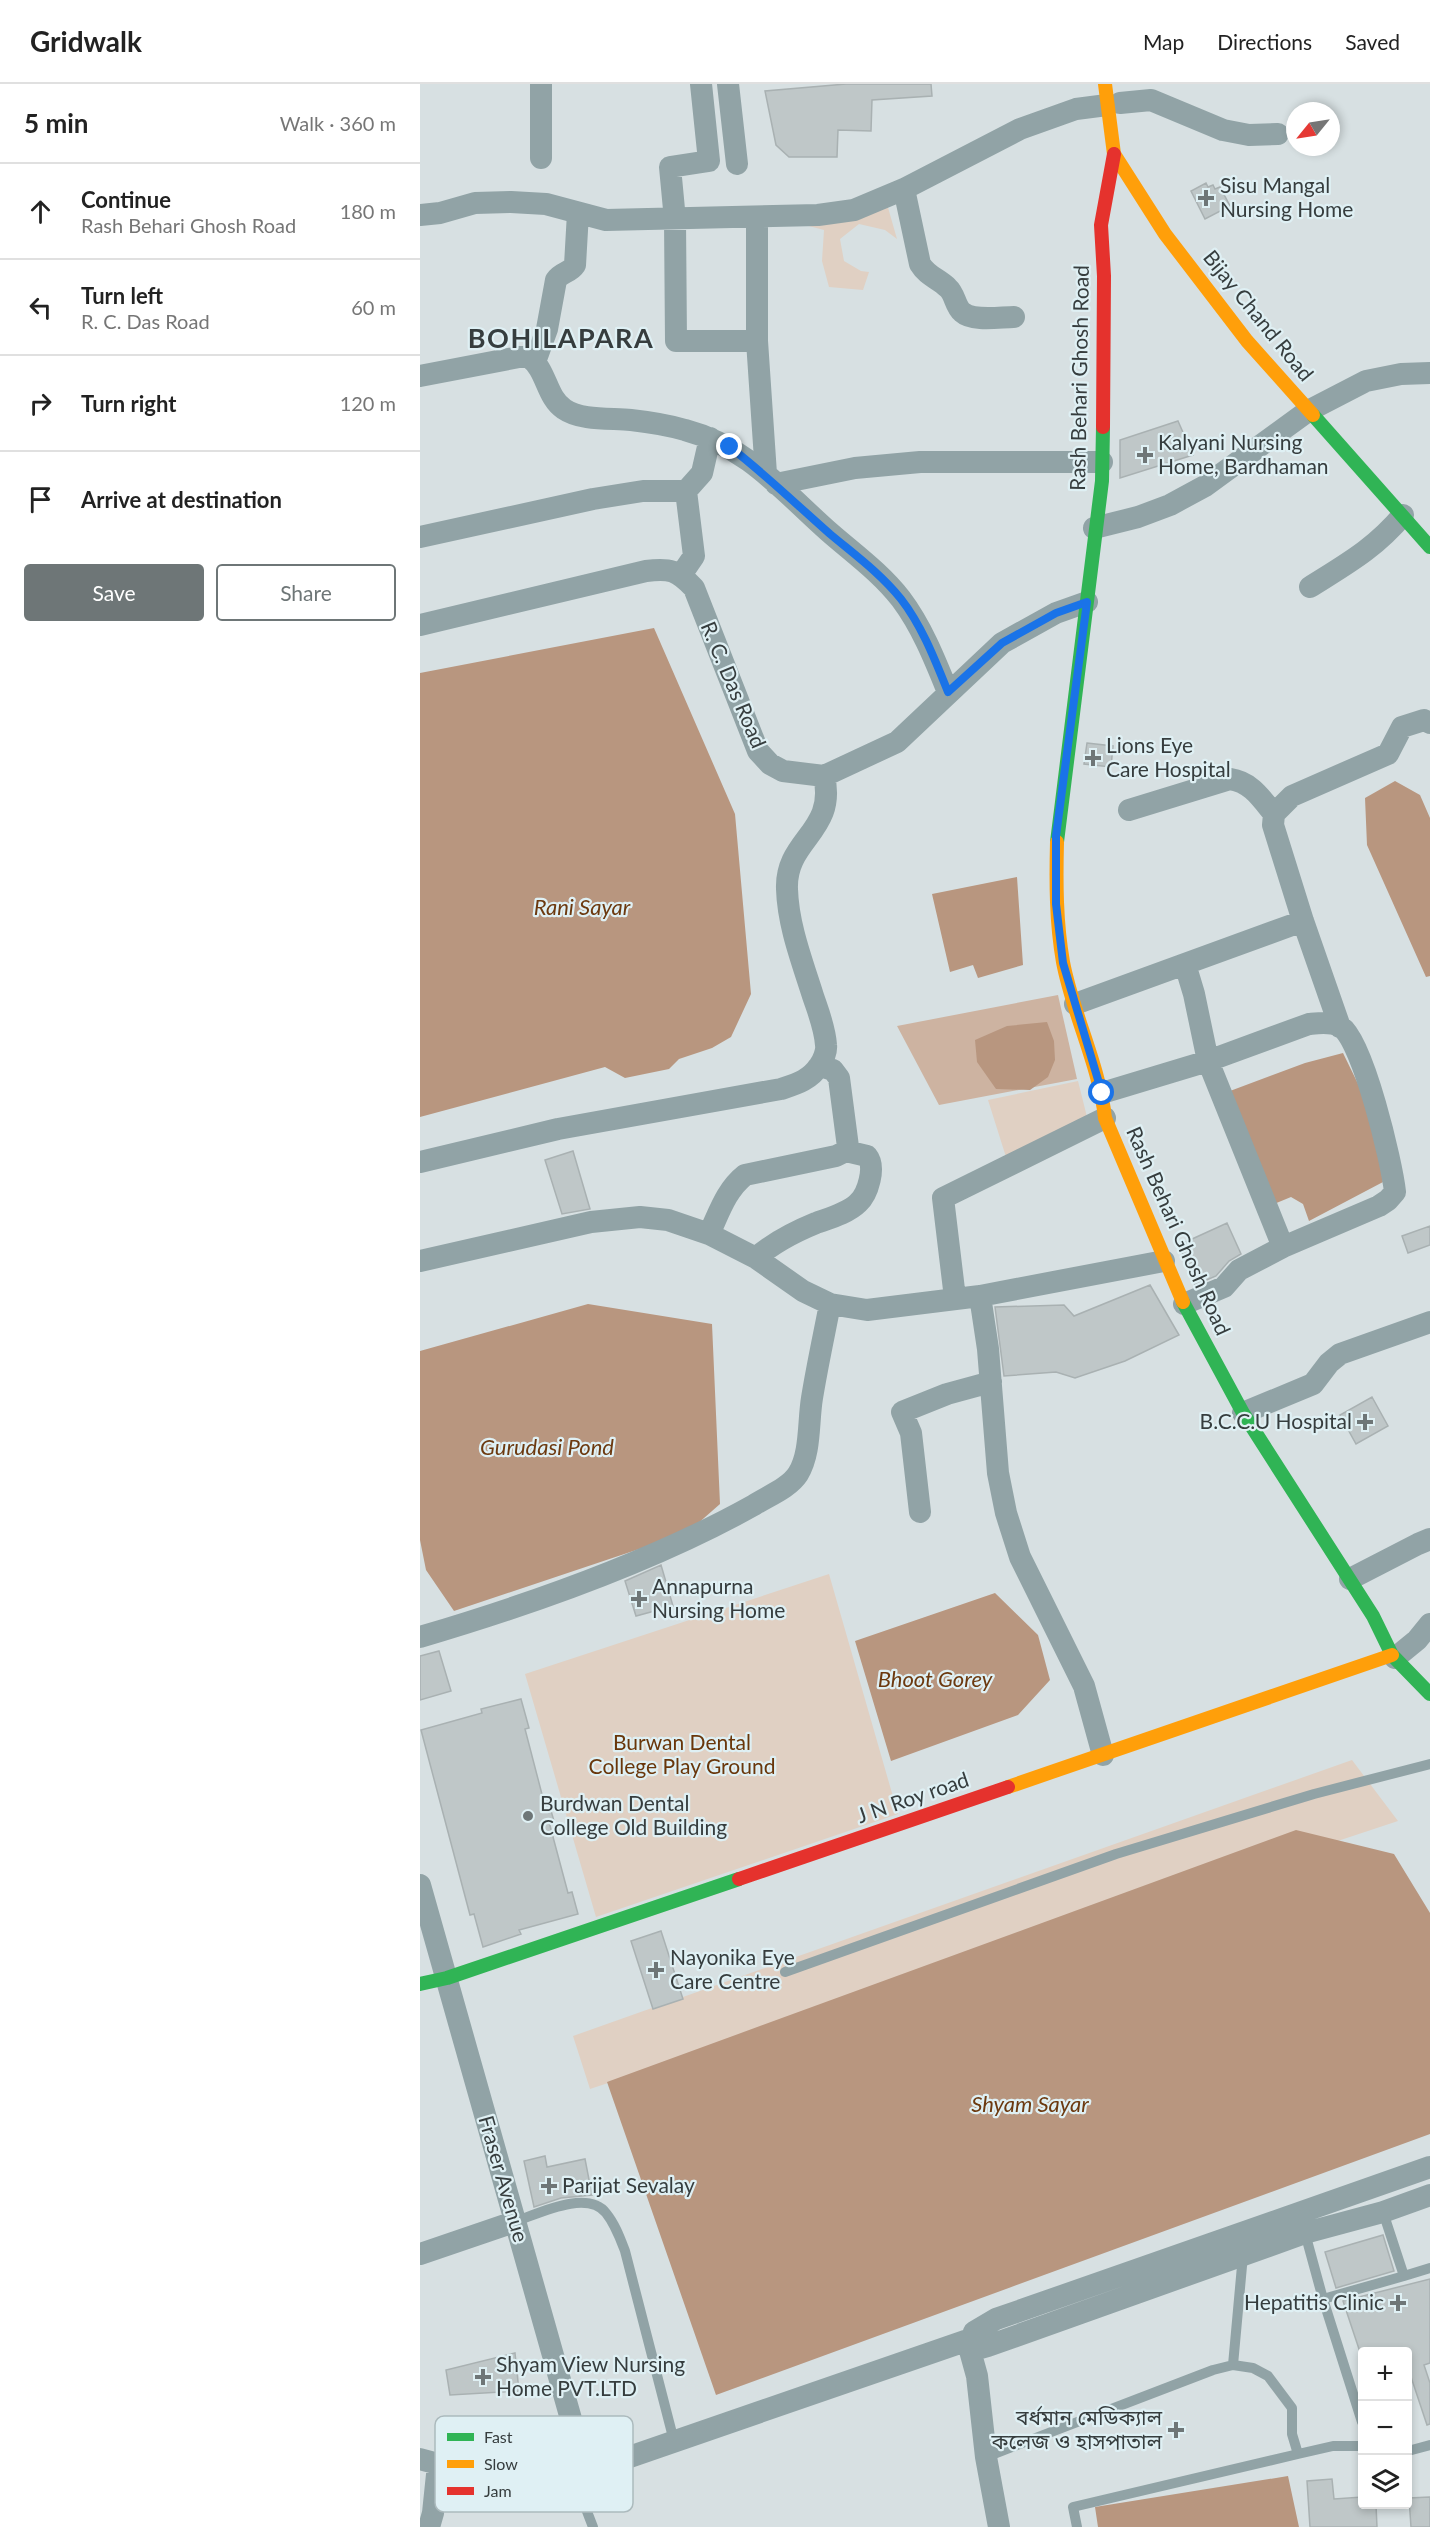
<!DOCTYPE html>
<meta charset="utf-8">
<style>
body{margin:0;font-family:Lato,"Noto Sans Bengali",sans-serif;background:#f2f2f2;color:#222}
.controls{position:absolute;right:18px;bottom:18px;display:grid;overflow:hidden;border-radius:6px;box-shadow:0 3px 9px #0003}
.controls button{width:54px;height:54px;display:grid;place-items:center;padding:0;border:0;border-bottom:2px solid #e0e0e0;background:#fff;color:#222;font:30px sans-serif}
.compass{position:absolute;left:866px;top:18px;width:54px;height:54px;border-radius:50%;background:#fff;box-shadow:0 3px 9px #0003;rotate:240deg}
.stop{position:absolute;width:18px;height:18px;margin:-14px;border:4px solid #1a73e8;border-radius:50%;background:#fff}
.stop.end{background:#1a73e8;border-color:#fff;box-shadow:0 2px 6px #0008}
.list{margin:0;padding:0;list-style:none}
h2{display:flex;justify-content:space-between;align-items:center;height:78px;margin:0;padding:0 24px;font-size:26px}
h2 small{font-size:20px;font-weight:400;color:#767676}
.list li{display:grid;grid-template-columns:39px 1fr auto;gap:18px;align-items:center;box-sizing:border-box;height:96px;padding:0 24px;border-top:2px solid #e0e0e0}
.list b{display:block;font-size:22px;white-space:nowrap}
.list p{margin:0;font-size:20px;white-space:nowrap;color:#767676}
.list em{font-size:20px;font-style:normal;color:#767676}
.actions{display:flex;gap:12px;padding:18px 24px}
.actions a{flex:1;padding:14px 0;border:2px solid #6e7677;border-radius:6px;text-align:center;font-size:21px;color:#6e7677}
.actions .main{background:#6e7677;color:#fff}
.icon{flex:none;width:33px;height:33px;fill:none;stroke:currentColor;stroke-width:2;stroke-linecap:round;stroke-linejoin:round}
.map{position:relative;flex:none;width:1010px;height:2443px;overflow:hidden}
header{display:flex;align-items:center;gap:36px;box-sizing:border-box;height:84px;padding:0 30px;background:#fff;border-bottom:2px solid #e0e0e0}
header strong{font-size:28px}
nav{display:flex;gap:33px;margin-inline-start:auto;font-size:21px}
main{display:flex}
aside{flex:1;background:#fff}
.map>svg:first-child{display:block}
.green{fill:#e0d0c3}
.forest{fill:#cdb3a1}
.water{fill:#b8967f}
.building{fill:#bfc7c8;stroke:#a9b1b2;stroke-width:1.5}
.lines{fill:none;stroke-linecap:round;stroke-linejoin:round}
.lane{stroke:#91a3a6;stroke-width:10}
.street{stroke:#91a3a6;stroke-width:22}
.fast{stroke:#30b455;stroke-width:14}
.slow{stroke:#ff9f0a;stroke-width:14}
.jam{stroke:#e5322d;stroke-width:14}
.route{stroke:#1a73e8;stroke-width:8}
.poi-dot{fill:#6e7677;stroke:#dff0f4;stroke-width:2}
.labels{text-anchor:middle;stroke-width:4.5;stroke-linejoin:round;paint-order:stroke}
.poi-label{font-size:21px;fill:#363d3e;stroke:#dff0f4;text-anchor:start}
.street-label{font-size:21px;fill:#363d3e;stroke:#dff0f4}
.park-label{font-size:21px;fill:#69360a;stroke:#dff0f4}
.water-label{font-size:22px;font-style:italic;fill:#6c390f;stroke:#dff0f4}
.district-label{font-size:27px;font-weight:bold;letter-spacing:1.5px;fill:#363d3e;stroke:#dff0f4}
.key{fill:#dff0f4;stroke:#acbabd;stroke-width:1.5}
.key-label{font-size:16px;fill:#363d3e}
</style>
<header>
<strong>Gridwalk</strong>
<nav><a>Map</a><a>Directions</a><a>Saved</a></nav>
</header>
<main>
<aside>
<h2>5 min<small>Walk · 360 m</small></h2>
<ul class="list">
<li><svg class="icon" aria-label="ahead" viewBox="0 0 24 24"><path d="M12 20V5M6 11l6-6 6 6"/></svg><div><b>Continue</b><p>Rash Behari Ghosh Road</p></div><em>180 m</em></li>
<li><svg class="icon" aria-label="left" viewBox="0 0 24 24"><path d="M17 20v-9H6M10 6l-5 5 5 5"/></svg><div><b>Turn left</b><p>R. C. Das Road</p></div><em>60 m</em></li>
<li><svg class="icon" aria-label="right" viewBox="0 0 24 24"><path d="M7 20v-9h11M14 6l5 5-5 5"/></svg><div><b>Turn right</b></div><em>120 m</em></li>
<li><svg class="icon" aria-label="arrive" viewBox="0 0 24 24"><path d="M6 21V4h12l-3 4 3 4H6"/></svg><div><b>Arrive at destination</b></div></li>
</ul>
<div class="actions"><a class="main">Save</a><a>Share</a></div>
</aside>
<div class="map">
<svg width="1010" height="2443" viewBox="0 0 1010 2443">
<rect width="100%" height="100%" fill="#d7e0e2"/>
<path class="green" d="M467 120 477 155 465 146 439 140 420 155 424 177 441 187 449 188 443 206 409 203 402 177 404 146 385 141Z
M658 997 667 1033 586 1073 568 1016Z
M409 1490 478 1730 176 1833 105 1590Z
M932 1676 978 1737 170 2005 153 1952Z"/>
<path class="forest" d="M638 911 657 995 519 1021 477 942Z"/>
<path class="water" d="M234 544 315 730 331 910 311 953 292 964 259 975 249 985 205 994 185 983 0 1033V589Z
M975 697 1000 711 1010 734V892L1006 893 947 761 945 714Z
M597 793 603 881 558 894 553 881 530 888 512 810Z
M627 938 634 957 635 976 628 993 610 1006 576 1005 557 978 555 956 587 942Z
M923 969 941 1006H947L963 1098 889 1137 883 1120 871 1113 854 1120 810 1007 885 979Z
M168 1220 292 1240 300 1420 267 1449 34 1527 6 1486 0 1456V1267Z
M575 1509 618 1551 630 1596 598 1631 471 1677 435 1557Z
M876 1746 974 1770 1010 1829V2050L296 2311 187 1998Z
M868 2392 879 2443H678L675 2423Z"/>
<path class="building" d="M426 0H511L512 12 452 16 451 47 418 46 417 73H369L356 61 345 7Z
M786 99 788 103 793 101 795 105 800 103 810 122 785 135 771 107Z
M758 337 773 371 700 394V356Z
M667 659 693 662 691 683 664 680Z
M153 1067 170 1125 142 1130 125 1076Z
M807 1139 821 1170 809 1177 796 1192 775 1201 759 1161Z
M1010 1142V1161L988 1169 982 1152Z
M730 1201 759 1251 705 1277 655 1294 636 1288 584 1292 575 1223 644 1221 654 1232Z
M952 1313 968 1342 936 1360 920 1331Z
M241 1481 253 1522 216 1532 205 1497Z
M19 1567 31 1607 0 1616V1572Z
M101 1615 109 1644 105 1645 124 1718 128 1717 134 1737 129 1738 148 1809 152 1808 158 1830 99 1846 101 1850 63 1863 54 1830 50 1831 1 1646 62 1629 61 1625Z
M241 1847 263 1915 233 1925 211 1857Z
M125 2072 127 2083 165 2075 172 2111 141 2114 114 2123 104 2077Z
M963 2151 974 2187 916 2204 905 2168Z
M1010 2195V2279L1004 2281 1010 2299V2340L1007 2341 987 2281V2268H940L923 2217Z
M95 2269 99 2307 30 2311 26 2286Z
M912 2395 914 2415 942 2413V2421H956L957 2443H890L887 2397Z
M1010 2413V2443H991L989 2414Z"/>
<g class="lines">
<path class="lane" d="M365 1888 696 1770 894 1710 1010 1680
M94 2138C118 2130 167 2105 186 2129 195 2140 200 2154 205 2167L254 2357
M885 2149 903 2215 942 2338
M984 2192 1010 2184
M903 2215 984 2192 963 2128
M813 2281 823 2171
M988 2367 1010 2361
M566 2373 793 2286 813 2281 833 2284 848 2292 872 2324V2350L878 2370 913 2362H942
M153 2391 173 2443
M657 2443 653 2423 878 2370"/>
<path class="street" d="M281 0 289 77 250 83 255 136 256 257H337
M308 0 317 80
M700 19 731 16 803 46 829 51 858 50
M121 74V0
M484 105 500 180C508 193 518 194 528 204 535 210 535 222 542 228 553 238 580 233 594 233
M0 131 20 129 55 119 91 118 126 120 186 136 398 131 434 126 484 105 600 45 656 25 687 21
M337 133V257L346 390
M115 278 127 245 136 196C141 188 150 189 155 181L158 129
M0 292 99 273H109C127 286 126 313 144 325 161 337 191 334 211 336 229 338 248 341 265 346 326 362 362 406 408 447 433 469 460 488 481 515 502 543 515 576 528 608
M356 400 435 384 500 378H682
M674 444 718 433 750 421 785 402 888 327 946 297 981 290 1010 289
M0 453 173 415 223 407H266
M261 491 274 472 266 407 282 389 290 354
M890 503C928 479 954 465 983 431
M0 541 226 487C250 484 257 486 274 504L338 667 350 680 363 687 404 692 477 658 582 559 636 529 667 518
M709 726 810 695C831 698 841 714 854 730
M765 880 774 910 788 977 863 1163
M655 920 883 837
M920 943 883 837 853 741 854 730 872 712 968 670 982 643 1004 636 1010 639
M682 1009 788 977 889 940C899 939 912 937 921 943 943 957 972 1079 975 1108L968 1116 959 1122 863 1163 819 1186 804 1203 764 1220
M0 1078 138 1045 361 1005C376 1000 390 996 399 982 403 977 407 967 406 961 405 944 398 927 393 912 382 877 368 841 367 805 365 755 417 748 404 692
M289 1150C299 1129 306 1106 325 1091L416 1072 426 1067 428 1063 419 994 413 986 400 982
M336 1174C354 1158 374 1148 396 1139 410 1134 428 1129 438 1119 448 1110 456 1083 447 1072L426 1067
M0 1177 171 1138 220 1133 248 1136 289 1150 336 1174 383 1207 410 1220 447 1226 560 1212 744 1177
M560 1212 568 1265 578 1389 586 1429 600 1473 664 1602 683 1671
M535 1214 523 1114 685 1034
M823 1329 893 1300 909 1279 920 1270 1010 1238
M500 1428 491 1349 482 1328 527 1310 571 1298
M930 1495 998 1460 1010 1455
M0 1553C112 1520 232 1478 334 1421 348 1412 369 1404 378 1390 391 1369 388 1338 392 1314 397 1283 404 1251 410 1220
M975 1574 997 1556 1010 1540
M0 1801 166 2388
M1010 2083 576 2235 554 2248 549 2263 561 2264 568 2262 885 2149 963 2128 1010 2111
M0 2170 94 2138
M549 2263 557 2292 566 2373 579 2443
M0 2375 82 2397 124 2399 166 2388 551 2255
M9 2443 13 2429 18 2381"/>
<path class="fast" d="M893 331 1010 463
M637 758 682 397 683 343
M763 1218 823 1329 953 1532 972 1571 1010 1610
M0 1900 27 1894 319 1795"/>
<path class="slow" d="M685 0 694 70 745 150 827 257 893 331
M637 758C636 798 636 838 643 878 653 931 679 980 685 1034L763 1218
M588 1703 972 1571"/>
<path class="jam" d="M683 343 684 192 681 141 694 70
M319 1795 588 1703"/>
</g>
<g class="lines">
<path class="route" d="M310 363C345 390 377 421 410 450 435 471 460 489 481 515 502 542 515 576 528 608L582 559 636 529 667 518 636 752V820L643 879 682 1009"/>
</g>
<g class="poi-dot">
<path d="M783 105h6v6h6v6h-6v6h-6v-6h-6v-6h6z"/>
<path d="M722 362h6v6h6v6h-6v6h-6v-6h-6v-6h6z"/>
<path d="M670 665h6v6h6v6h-6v6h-6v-6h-6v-6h6z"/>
<path d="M942 1329h6v6h6v6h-6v6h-6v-6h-6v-6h6z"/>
<path d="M216 1506h6v6h6v6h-6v6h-6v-6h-6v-6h6z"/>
<circle cx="108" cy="1732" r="6"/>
<path d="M233 1877h6v6h6v6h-6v6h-6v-6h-6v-6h6z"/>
<path d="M126 2093h6v6h6v6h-6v6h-6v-6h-6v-6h6z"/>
<path d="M975 2210h6v6h6v6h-6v6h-6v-6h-6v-6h6z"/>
<path d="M60 2284h6v6h6v6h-6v6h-6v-6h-6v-6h6z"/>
<path d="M753 2337h6v6h6v6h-6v6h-6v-6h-6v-6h6z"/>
</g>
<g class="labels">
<g class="poi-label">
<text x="800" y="109">Sisu Mangal<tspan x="800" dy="24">Nursing Home</tspan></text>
<text x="738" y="366">Kalyani Nursing<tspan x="738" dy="24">Home, Bardhaman</tspan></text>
<text x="686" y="669">Lions Eye<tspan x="686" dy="24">Care Hospital</tspan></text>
<text x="932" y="1345" text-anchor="end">B.C.C.U Hospital</text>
<text x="232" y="1510">Annapurna<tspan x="232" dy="24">Nursing Home</tspan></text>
<text x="120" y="1727">Burdwan Dental<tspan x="120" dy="24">College Old Building</tspan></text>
<text x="250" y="1881">Nayonika Eye<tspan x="250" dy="24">Care Centre</tspan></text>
<text x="142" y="2109">Parijat Sevalay</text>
<text x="964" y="2226" text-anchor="end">Hepatitis Clinic</text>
<text x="76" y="2288">Shyam View Nursing<tspan x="76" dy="24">Home PVT.LTD</tspan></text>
<text x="742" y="2341" text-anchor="end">বর্ধমান মেডিক্যাল<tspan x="742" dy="24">কলেজ ও হাসপাতাল</tspan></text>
</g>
<g class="street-label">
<text transform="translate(838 232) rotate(51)" y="7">Bijay Chand Road</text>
<text transform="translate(660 294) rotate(-89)" y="7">Rash Behari Ghosh Road</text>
<text transform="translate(313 601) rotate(67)" y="7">R. C. Das Road</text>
<text transform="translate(758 1147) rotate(66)" y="7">Rash Behari Ghosh Road</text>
<text transform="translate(493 1714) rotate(-19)" y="7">J N Roy road</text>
<text transform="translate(83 2095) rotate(74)" y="7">Fraser Avenue</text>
</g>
<g class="park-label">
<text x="262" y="1666">Burwan Dental<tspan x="262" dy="24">College Play Ground</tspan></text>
</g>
<g class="water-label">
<text x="162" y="831">Rani Sayar</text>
<text x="127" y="1371">Gurudasi Pond</text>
<text x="515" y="1603">Bhoot Gorey</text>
<text x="610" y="2028">Shyam Sayar</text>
</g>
<g class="district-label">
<text x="141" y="264">BOHILAPARA</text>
</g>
</g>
<rect x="15" y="2332" width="198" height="96" rx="9" class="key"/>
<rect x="27" y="2349" width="27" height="8" fill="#30b455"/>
<rect x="27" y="2376" width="27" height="8" fill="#ff9f0a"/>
<rect x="27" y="2403" width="27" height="8" fill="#e5322d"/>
<g class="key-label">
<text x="64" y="2359">Fast</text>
<text x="64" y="2386">Slow</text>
<text x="64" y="2413">Jam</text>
</g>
</svg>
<div class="controls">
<button>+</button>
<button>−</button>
<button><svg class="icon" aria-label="layers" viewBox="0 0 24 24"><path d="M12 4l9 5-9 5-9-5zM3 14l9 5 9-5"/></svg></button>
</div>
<svg class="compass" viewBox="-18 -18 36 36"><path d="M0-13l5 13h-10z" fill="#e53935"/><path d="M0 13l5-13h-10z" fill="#767676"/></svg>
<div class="stop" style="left:682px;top:1009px"></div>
<div class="stop end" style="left:310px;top:363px"></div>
</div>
</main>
